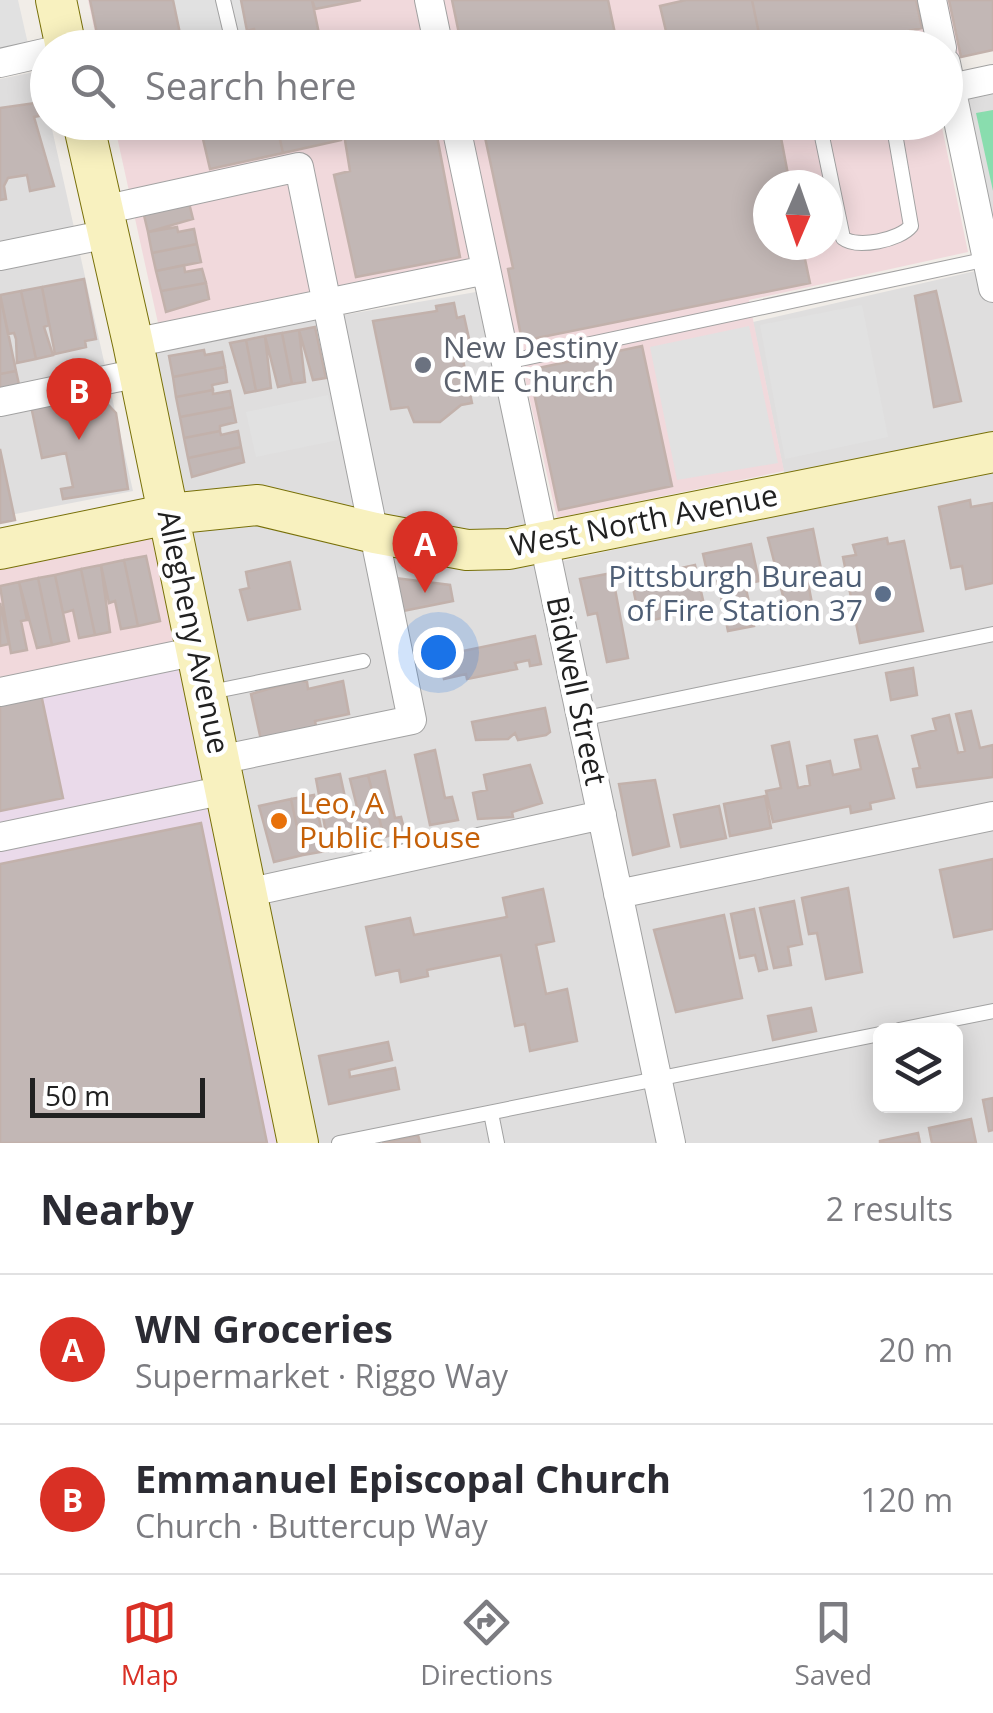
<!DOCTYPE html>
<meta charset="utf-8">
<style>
body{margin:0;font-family:"Open Sans",sans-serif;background:#f2f2f3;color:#2b2b33}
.controls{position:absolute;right:30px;bottom:30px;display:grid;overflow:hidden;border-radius:15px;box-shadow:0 5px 25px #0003}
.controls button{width:90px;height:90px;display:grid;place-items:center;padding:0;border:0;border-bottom:2px solid #e1e1e2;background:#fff;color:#2b2b33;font:50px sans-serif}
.compass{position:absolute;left:753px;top:170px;width:90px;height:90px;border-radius:50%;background:#fff;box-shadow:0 5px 25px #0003;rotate:182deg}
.scale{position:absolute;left:30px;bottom:25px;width:175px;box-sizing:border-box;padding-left:10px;border:5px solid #212121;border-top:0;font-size:28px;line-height:35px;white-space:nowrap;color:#212121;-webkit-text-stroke:8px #fff;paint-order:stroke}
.you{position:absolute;left:438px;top:652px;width:35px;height:35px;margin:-25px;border:8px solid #fff;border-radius:50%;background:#1a73e8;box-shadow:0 0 0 15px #1a73e833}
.badge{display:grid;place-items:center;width:65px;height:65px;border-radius:50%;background:#d93025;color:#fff;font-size:32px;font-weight:700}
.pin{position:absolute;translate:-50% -82px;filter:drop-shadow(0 2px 5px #0008)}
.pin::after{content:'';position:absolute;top:52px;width:35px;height:30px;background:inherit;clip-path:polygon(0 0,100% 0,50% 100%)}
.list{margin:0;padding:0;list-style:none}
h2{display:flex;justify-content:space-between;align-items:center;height:130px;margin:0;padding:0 40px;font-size:42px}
h2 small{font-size:32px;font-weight:400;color:#7c7c81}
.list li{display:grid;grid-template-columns:65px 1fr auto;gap:30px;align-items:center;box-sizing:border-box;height:150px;padding:0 40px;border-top:2px solid #e1e1e2}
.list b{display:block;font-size:38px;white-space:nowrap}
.list p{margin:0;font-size:32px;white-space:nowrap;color:#7c7c81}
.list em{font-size:32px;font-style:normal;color:#7c7c81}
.icon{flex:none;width:55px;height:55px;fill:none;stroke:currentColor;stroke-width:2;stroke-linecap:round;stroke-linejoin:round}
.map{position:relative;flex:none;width:993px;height:1143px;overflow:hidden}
.search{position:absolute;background:#fff;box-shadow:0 5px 25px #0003;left:30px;right:30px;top:30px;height:110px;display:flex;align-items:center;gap:25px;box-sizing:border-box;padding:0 35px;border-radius:55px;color:#7c7c81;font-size:38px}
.sheet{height:430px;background:#fff}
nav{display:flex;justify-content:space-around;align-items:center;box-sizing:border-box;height:140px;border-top:2px solid #e1e1e2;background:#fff;font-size:28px;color:#7c7c81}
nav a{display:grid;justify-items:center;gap:5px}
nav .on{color:#d93025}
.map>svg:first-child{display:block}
.residential{fill:#dfdede;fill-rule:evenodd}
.commercial{fill:#f1d9dc;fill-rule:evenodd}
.industrial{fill:#eadaea}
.pitch{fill:#89ddae}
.parking{fill:#e1e1e1}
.building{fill:#c2b7b5;stroke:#c2b1ab;stroke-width:2.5}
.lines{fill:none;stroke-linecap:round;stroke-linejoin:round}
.lane-casing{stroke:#a2a2a2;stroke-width:16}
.street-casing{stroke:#a2a2a2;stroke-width:30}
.secondary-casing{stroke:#787009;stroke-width:42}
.lane{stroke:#fff;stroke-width:14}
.street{stroke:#fff;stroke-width:28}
.secondary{stroke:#f8f1bf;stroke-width:40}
.worship-dot{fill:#6b7280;stroke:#fff;stroke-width:4}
.service-dot{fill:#5c6f8a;stroke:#fff;stroke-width:4}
.food-dot{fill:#e8710a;stroke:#fff;stroke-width:4}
.labels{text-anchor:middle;stroke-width:9;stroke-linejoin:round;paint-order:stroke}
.worship-label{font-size:30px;fill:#5b616d;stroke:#fff;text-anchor:start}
.street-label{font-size:30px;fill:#212121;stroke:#fff}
.service-label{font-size:30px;fill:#4e5e75;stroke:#fff;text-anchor:end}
.food-label{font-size:30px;fill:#c56008;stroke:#fff;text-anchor:start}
</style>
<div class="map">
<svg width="993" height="1143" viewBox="0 0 993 1143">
<rect width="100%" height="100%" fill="#f1ede8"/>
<path class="residential" d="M39 71 133 491 0 517V79Z
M993 93V238L963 99Z
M993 267V1143H298L135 351 476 292 535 567 792 511 753 322ZM880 1030H956V1106H880Z"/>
<path class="commercial" d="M88 0H993V50L946 60V48L98 47Z
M114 123H941L968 252 749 300 784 471 557 518 496 253 158 323ZM768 185H828V245H768Z
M169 514 197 651 0 692V549Z"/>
<path class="industrial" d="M197 651 298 1143H0V692Z"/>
<path class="pitch" d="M993 110V191L976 113Z"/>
<path class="parking" d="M0 0H18L28 44 0 50Z
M173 0H241L247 30 254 29 258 45 183 47Z
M862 305 888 437 785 459 760 325Z
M749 326 778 463 677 480 650 347Z
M328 395 338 440 256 457 246 412Z"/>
<path class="building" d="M90 0H173L183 48H100Z
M241 0H312L322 48H259L254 29 247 31Z
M312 0H361L315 9Z
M452 0H608L618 48H462Z
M686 0H752L762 48H670L660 6Z
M752 0H916L922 28 886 36 889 48H762Z
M949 0H993V50L961 57Z
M36 103 39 116 34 117 54 186 30 191 27 175 8 178 4 186 6 199 0 200V108Z
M199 122H276L283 153 210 169Z
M276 122H338L341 140 283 153Z
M342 122H403L406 136 436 131 460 257 356 277 334 175 350 171Z
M478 122H509L480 129Z
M509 122H778L790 185H768V245H802L810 283 522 341 508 269 513 268 483 128Z
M189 203 193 219 148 232 143 211Z
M177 227 178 232 194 229 197 244 152 253 148 232Z
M197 244 201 262 156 271 152 253Z
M184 265 185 272 202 269 206 283 161 291 156 271Z
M84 279 96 339 85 341 86 347 55 354 42 287Z
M206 283 209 299 166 312 161 291Z
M42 287 49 325 44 327 53 355 36 359 21 291Z
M21 291 36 359 17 363 16 339 14 333 8 334 0 295Z
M936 291 961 401 934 407 915 296Z
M0 294 16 371 0 374Z
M454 303 457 318 464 316 473 357 463 360 472 403 461 405 440 422H414L408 407 391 409 373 321 437 311 436 306Z
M315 327 326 378 313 380 299 330Z
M299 330 305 382 292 384 282 333Z
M282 333 292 384 278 387 265 336Z
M265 336 271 388 256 391 246 340Z
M246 340 256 391 245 393 230 343Z
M642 346 672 486 559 510 529 370Z
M204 350 205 355 222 352 225 367 173 377 169 356Z
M225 367 227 382 212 385 213 390 176 397 173 377Z
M16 371 20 389 0 393V374Z
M213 390V394L230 391 233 407 180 417 176 397Z
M99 395 116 413 128 489 63 499 61 489 73 487 66 453 42 458 31 406Z
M233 407 236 422 220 426V431L184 438 180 417Z
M220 431 221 435 238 431 241 447 188 458 184 438Z
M241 447 244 462 192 477 188 458Z
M0 449 15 520 0 523Z
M970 500 971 507 993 503V583L966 589 962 566 951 568 939 507Z
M813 529 821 569 806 572 814 614 789 619 768 538Z
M887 538 888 544 904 541 923 631 860 643 843 557 856 555 853 545Z
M751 544 759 581 745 584 754 626 728 631 719 587 711 589 703 554Z
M146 556 160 621 138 626 124 560Z
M124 560 138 626 121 629 115 601 109 603 101 565Z
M290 562 300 609 248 620 240 590 249 588 246 572Z
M101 565 110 632 95 635 81 569Z
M695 565 703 600 695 602 697 610 653 620 650 608 638 611 631 579Z
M81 569 95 635 79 638 73 610 63 613 55 575Z
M612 573 628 658 607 662 597 613 588 615 580 579Z
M55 575 69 641 52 645 38 578Z
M38 578 52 645 37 648 19 582Z
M395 578 450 585 453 601 403 611Z
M19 582 27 620 21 621 27 650 11 653 0 586Z
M0 603 9 644 0 646Z
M535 636 541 664 530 666 529 660 515 663 517 669 467 679 466 674 444 679 439 656Z
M913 668 917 695 891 700 886 673Z
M299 680 307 682 308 689 343 681 349 714 315 721 317 731 261 740 251 694Z
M41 694 63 798 0 811V702Z
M545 708 550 732 546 735 518 740 515 733 508 739 476 740 472 722Z
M971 711 980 748 993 745V777L917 787 913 769 920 768 912 736 936 730 933 719 949 715 958 753 965 751 956 714Z
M877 736 894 798 870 803 871 809 851 813 850 806 773 822 766 791 781 788 772 746 789 742 798 788 810 785 807 766 830 761 833 775 861 769 855 740Z
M435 750 445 798 452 797 458 820 430 825 415 755Z
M530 765 542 803 512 812 513 817 478 819 473 793 487 790 484 775Z
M385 771 395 818 401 817 405 832 384 837 368 775Z
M340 774 355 844 329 849 316 779Z
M368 775 384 837 357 842 353 821 360 819 350 779Z
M655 780 669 846 633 855 619 784Z
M314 795 326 851 303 855 291 799Z
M765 796 771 828 730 836 724 804Z
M291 799 303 855 274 862 259 806Z
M719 806 726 838 681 847 674 815Z
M201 823 267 1143H0V864Z
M993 859V929L954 937 940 870Z
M848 888 862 972 826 979 817 933 809 934 802 898Z
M543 889 554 941 536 945 546 994 567 989 577 1041 530 1051 525 1024 515 1026 501 955 427 970 428 976 401 982 399 970 376 975 366 927 410 918 414 935 507 917 503 898Z
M794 901 802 944 788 947 791 965 774 968 760 908Z
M754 909 767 969 759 971 755 955 740 958 731 914Z
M724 915 742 998 676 1012 654 930Z
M811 1008 816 1031 773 1040 768 1016Z
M388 1042 392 1060 349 1070 350 1077 395 1068 399 1089 329 1104 319 1056Z
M993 1098V1130L989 1131 983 1100Z
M971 1119 976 1143H932L929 1128Z
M918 1133 920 1143H880V1141Z
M418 1135 420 1143H382Z"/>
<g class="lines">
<g class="lane-casing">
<path id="lane" d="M223 0 232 38
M819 122 843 238C857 249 900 240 911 226L893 122
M506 362 988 259
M206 693 363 661
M581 719 993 634
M899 1030 993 1011
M491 1113 497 1143
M339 1143 880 1034"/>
</g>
<g class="street-casing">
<path id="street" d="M429 0 439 48
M932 0 942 48
M0 63 48 52
M946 63 993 288
M951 88 993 79
M455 122 671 1143
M103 210 299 167 412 720 219 760
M0 256 108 234
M133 343 486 270
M0 402 139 373
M0 692 197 651
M0 837 225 790
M246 893 602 815
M618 894 993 816"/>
</g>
<g class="secondary-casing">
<path id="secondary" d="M56 0 66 48
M83 122 133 343 298 1143
M0 549 169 514 258 505 375 533 467 550 509 549 993 452"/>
</g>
<use href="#lane" class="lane"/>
<use href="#street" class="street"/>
<use href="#secondary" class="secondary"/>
</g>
<circle class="worship-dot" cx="423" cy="365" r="10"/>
<circle class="service-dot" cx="883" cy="594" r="10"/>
<circle class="food-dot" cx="279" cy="821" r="10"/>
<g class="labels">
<g class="worship-label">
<text x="443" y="358">New Destiny<tspan x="443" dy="34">CME Church</tspan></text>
</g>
<g class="street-label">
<text transform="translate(644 521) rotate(-11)" y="10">West North Avenue</text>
<text transform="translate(193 632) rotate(78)" y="10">Allegheny Avenue</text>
<text transform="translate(576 691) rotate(78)" y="10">Bidwell Street</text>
</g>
<g class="service-label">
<text x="863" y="587">Pittsburgh Bureau<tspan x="863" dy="34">of Fire Station 37</tspan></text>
</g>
<g class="food-label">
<text x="299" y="814">Leo, A<tspan x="299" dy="34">Public House</tspan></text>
</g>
</g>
</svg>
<div class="controls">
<button><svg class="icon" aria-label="layers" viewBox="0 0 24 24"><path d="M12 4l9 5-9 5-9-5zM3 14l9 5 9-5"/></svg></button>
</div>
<svg class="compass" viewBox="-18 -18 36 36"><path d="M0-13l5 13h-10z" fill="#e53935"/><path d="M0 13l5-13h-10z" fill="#7c7c81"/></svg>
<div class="scale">50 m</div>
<div class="you"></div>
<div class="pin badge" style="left:425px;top:593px">A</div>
<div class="pin badge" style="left:79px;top:440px">B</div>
<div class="search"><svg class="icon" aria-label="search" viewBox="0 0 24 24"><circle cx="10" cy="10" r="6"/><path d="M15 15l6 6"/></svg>Search here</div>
</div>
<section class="sheet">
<h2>Nearby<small>2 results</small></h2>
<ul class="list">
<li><span class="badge">A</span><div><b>WN Groceries</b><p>Supermarket · Riggo Way</p></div><em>20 m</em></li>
<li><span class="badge">B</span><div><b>Emmanuel Episcopal Church</b><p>Church · Buttercup Way</p></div><em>120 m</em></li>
</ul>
</section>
<nav>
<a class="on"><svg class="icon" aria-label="map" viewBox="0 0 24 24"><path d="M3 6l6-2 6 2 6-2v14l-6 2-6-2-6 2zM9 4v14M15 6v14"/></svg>Map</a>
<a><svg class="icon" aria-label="directions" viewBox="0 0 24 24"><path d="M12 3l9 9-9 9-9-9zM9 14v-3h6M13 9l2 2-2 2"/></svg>Directions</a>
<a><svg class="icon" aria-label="saved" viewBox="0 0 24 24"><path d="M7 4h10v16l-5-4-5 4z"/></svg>Saved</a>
</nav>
